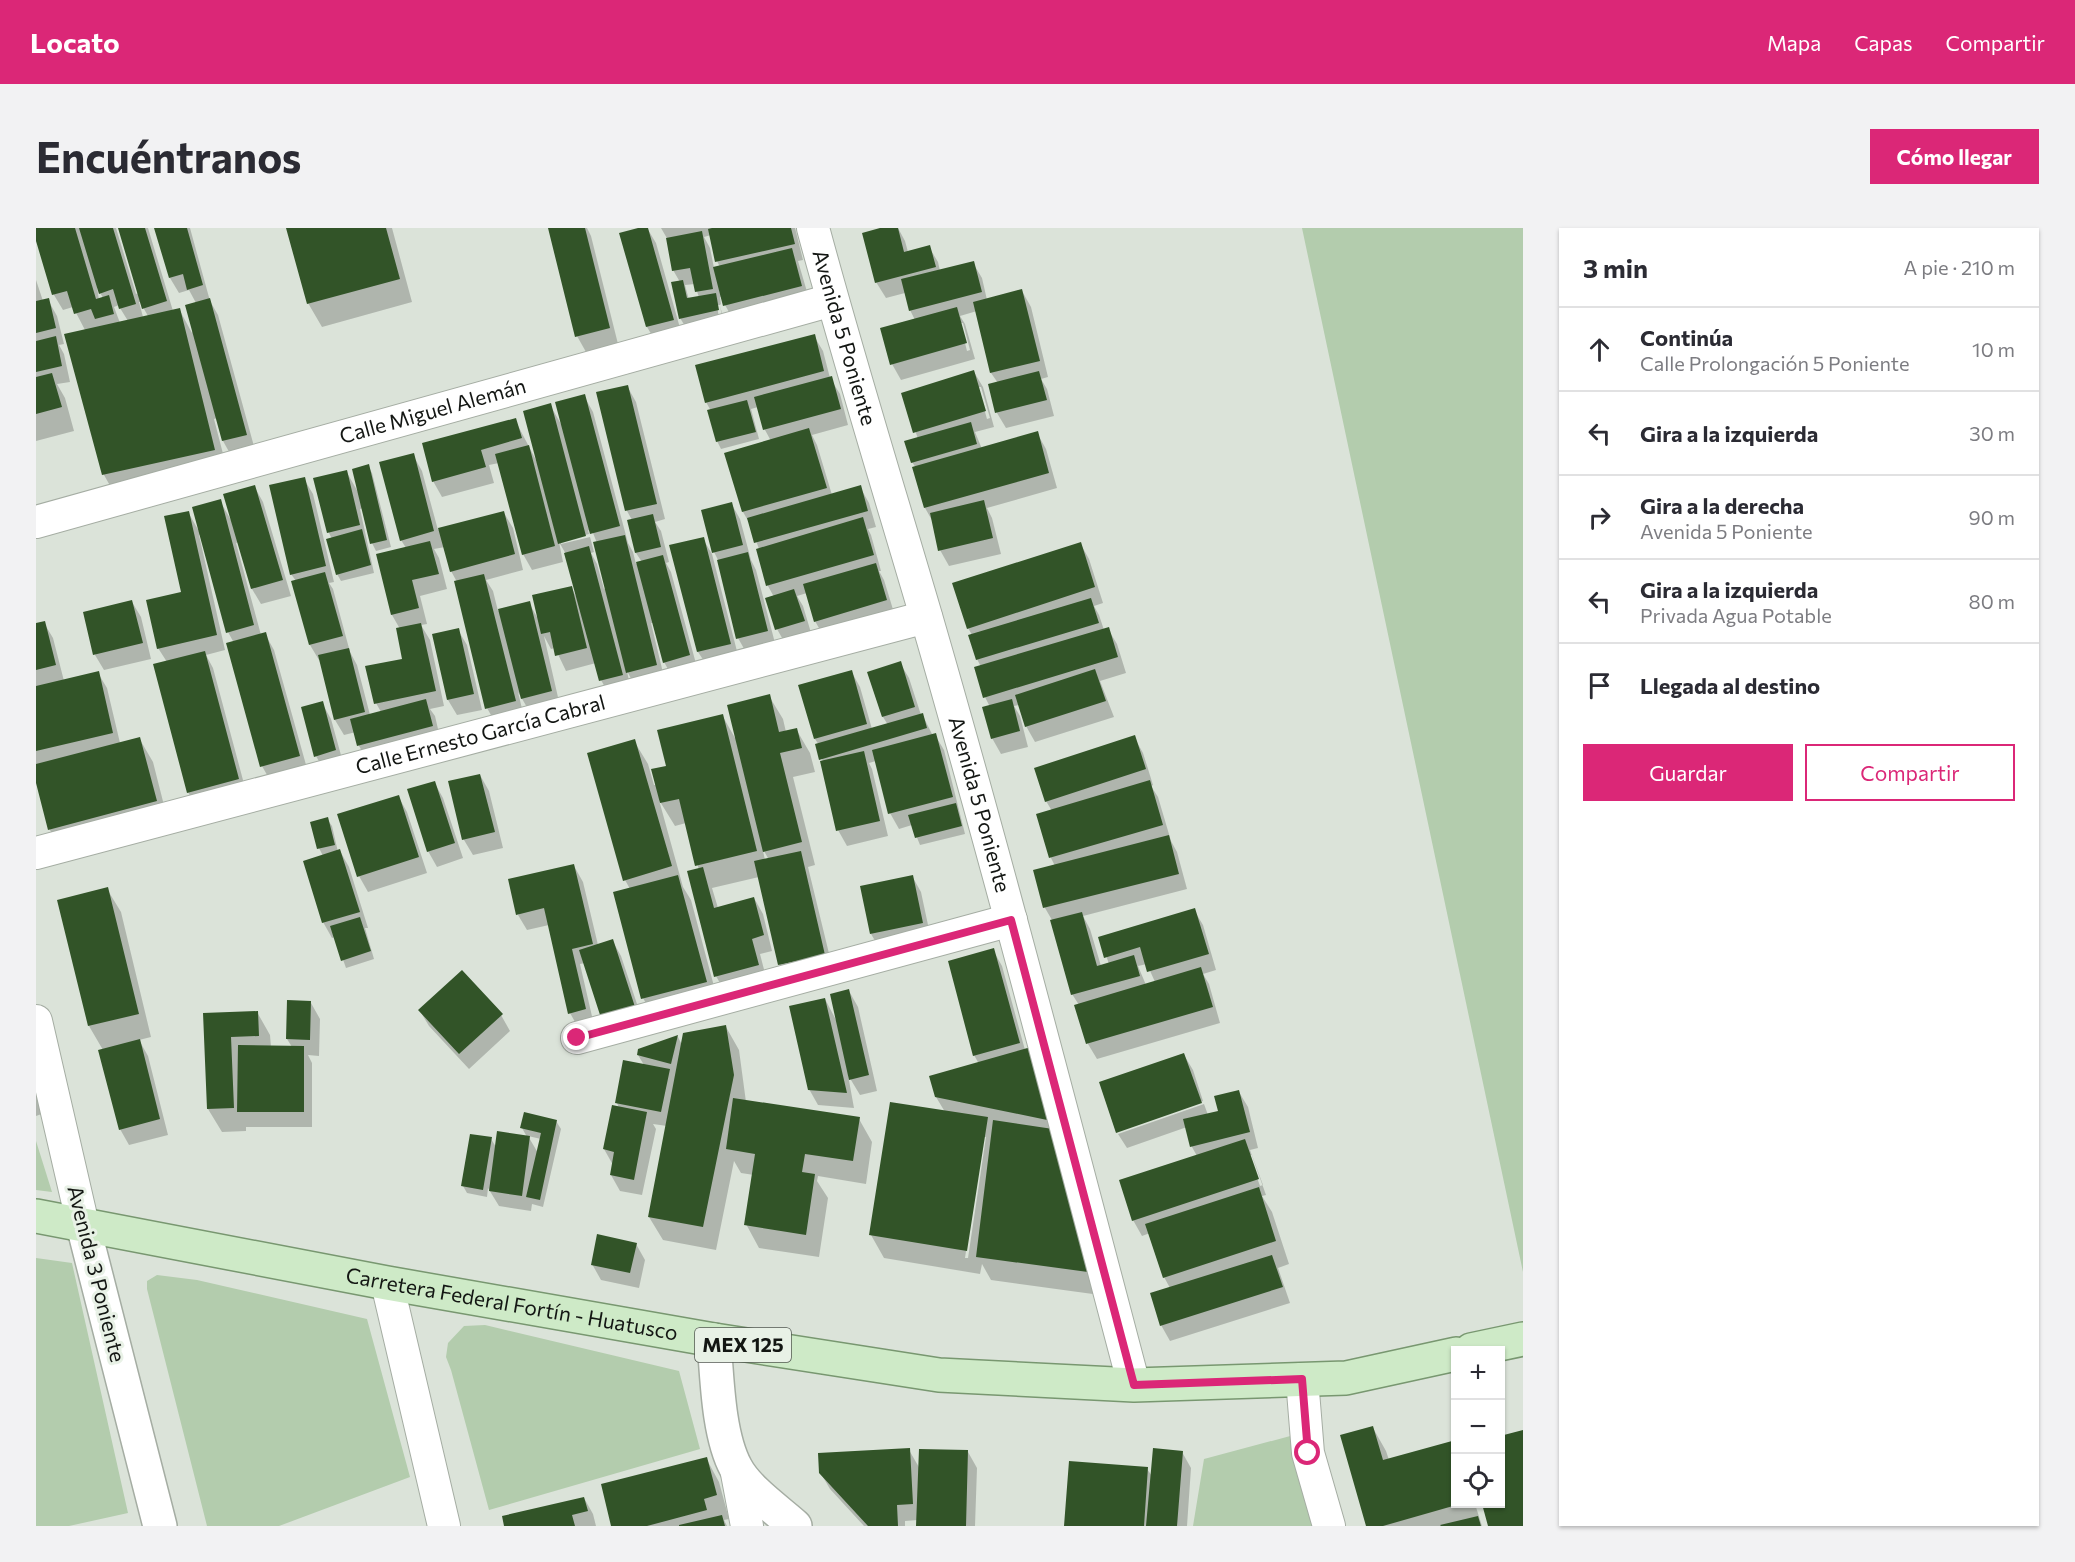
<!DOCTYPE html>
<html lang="es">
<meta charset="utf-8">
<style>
body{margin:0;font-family:Commissioner,sans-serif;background:#f2f2f3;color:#2b2b33}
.controls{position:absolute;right:18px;bottom:18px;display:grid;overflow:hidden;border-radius:0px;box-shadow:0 2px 4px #0004}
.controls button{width:54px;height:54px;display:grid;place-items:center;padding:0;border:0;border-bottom:2px solid #e1e1e2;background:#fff;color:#2b2b33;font:30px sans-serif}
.stop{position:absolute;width:18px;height:18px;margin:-14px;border:4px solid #db2777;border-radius:50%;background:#fff}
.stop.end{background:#db2777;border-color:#fff;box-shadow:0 2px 6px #0008}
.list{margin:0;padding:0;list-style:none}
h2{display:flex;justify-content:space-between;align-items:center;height:78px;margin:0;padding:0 24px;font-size:26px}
h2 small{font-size:20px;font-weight:400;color:#7c7c81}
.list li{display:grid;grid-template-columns:39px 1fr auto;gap:18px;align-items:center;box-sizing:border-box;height:84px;padding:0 24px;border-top:2px solid #e1e1e2}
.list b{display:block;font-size:22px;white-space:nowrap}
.list p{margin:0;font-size:20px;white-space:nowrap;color:#7c7c81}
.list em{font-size:20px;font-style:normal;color:#7c7c81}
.actions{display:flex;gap:12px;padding:18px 24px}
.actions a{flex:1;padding:14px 0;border:2px solid #db2777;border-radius:0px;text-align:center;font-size:21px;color:#db2777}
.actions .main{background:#db2777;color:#fff}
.icon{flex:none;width:33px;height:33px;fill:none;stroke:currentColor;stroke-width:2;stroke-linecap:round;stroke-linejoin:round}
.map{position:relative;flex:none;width:1487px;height:1298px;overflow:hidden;border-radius:0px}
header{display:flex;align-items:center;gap:36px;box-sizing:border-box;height:84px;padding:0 30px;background:#db2777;color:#fff}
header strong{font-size:28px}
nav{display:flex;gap:33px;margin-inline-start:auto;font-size:21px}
.intro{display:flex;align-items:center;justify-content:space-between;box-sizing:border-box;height:144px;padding:0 36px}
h1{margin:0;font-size:42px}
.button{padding:15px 27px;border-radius:0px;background:#db2777;color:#fff;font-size:21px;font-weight:700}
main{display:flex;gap:36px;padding:0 36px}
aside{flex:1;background:#fff;border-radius:0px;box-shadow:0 2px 4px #0004}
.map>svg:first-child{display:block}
.green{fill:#b3ccad}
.shadow{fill:#0003;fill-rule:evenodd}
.building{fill:#325428}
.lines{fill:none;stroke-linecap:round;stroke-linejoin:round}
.street-casing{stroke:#a5ada3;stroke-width:34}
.secondary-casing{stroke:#a5ada3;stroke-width:36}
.primary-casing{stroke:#789770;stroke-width:36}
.street{stroke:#fff;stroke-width:32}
.secondary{stroke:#fff;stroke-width:33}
.primary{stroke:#ceeac7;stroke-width:33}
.route{stroke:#db2777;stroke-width:8}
.labels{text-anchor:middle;stroke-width:6;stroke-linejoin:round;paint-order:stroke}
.shield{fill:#e8f1e6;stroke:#535852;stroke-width:1.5}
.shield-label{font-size:20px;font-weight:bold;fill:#131613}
.street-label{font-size:21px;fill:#131613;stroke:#e8f1e6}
</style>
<header>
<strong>Locato</strong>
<nav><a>Mapa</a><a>Capas</a><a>Compartir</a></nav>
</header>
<div class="intro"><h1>Encuéntranos</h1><a class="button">Cómo llegar</a></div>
<main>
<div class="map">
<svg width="1487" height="1298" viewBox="0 0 1487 1298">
<rect width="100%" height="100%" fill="#dbe3d9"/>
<path class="green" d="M1266 0H1487V1044Z
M0 913 16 964 0 962Z
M0 1030 36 1035 92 1285 33 1298H0Z
M121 1047 161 1052 331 1091 374 1249 243 1298H171L111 1061V1053Z
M449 1097 643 1143 664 1221 453 1282 415 1142 410 1129 412 1115 428 1098Z
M1258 1207 1282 1298H1157L1168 1231Z"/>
<path class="shadow" d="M0 0H80L100 66 103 65 84 0H112L137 83 143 81 156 105 160 75 153 62 143 65 134 50 120 0H154L174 73 182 87 219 222 196 229 187 213 181 190 178 191 192 245 81 270 68 247 30 107 49 102 37 79 27 82 18 67 0 8ZM61 59 67 70 63 72ZM103 74H104L112 88 107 89ZM83 77 84 80 92 93 84 95 78 79Z
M252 0H356L376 74 286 99 272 75Z
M514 0H551L555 8 582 116 550 124 541 108Z
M608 0H611L620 15 646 107 620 114 611 99Z
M625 0H759L767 32 762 33 774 74 698 93 689 77 686 68 684 69 685 76 684 77 687 90 649 98 644 90V54L637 42 632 12ZM675 7 681 33 684 39 678 40 674 20 668 9ZM659 56 663 70 653 72 649 57ZM681 77H684L686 89 683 90Z
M850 0H862L869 13 872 24 893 19 902 34 904 43 937 35 946 50 951 72 986 63 995 79 1012 149 1005 151 1011 161 1018 188 970 200 961 185 954 157 962 155 955 145 941 83 924 88 929 96 939 131 865 152 856 136 879 92 874 82 869 65 850 70 840 54ZM924 95H927L934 122 931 123Z
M0 52 7 73 12 72 21 88 28 116 23 117 28 126 34 154 21 156 29 170 38 203 0 213Z
M778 108 787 123 794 150 804 166 812 197 776 207 781 217 796 267 824 259 833 275 840 299 832 301 835 307 845 343H843L848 352 859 388 788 409 779 393 771 365 761 368 767 378 776 408 750 417 741 401 738 369 732 358 722 322 723 321 714 296 707 284 690 226 735 213 729 202 722 179 715 181 723 211 685 221 681 213 675 183 670 174Z
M938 144 947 159 958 199 939 204 946 221 1001 205 1010 221 1021 260 951 280 956 290 965 326 913 338 904 322 897 294 889 280 878 240H880L876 234 882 211 867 166ZM942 159H945L954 190 951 191Z
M591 158 600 174 629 291 619 294 625 303 633 334 630 335 635 344 662 443 637 450 628 434 618 395H615L629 453 600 460 591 443 595 463 574 468 565 452 560 435 530 443 519 420 515 421 508 408 524 478 495 486 482 464 488 489 460 496 451 480 421 354 415 343 409 319 398 321 403 330 411 361 384 368 391 396 385 397 394 412 408 478 394 481 399 488 405 514 332 533 323 518 320 504 308 507 299 492 285 432H283L274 417 260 353 255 346 268 251 277 266 298 354 293 355 297 361 314 424 321 437 334 487 345 484 340 475 368 432 364 401 356 387 370 320 365 312 377 227 386 243 402 302 468 285 477 300 487 342 450 352 457 363 462 383 493 375 501 389 535 359 541 370 531 328 523 314 527 334 496 342 487 326 463 235 453 237 458 255 406 269 397 253 479 192 501 234 514 177 525 196 548 168 557 184 592 315 597 324 600 336 606 334 600 325 592 293 596 292 591 283 562 165ZM552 302 557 305 561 315 570 360 568 361 561 336 555 325 558 324 554 309 525 316V313L553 306Z
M332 238 336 245 355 319 340 323 336 315 327 280 324 281 338 345 305 353 301 346 296 311 293 305 279 251 310 243 322 264Z
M218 258 227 274 255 368 225 376 216 361 203 314 200 315 225 407 229 406 238 422 272 544 235 554 226 538 198 415 192 404 165 306 163 307 189 422 170 427 177 440 211 567 161 580 152 564 131 434 122 420 147 366 152 284 164 305 184 273 195 292Z
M695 275 704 291 715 332 720 342 740 419 711 426 702 410 682 332 678 324Z
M667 311 676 326 703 431 672 439 662 424 635 319Z
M1044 315 1053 331 1067 375 1058 378 1063 387 1068 402 1072 401 1081 416 1090 445 1064 453 1078 489 999 514 990 498 983 477 978 478 984 488 992 519 965 526 956 510 954 479 949 469 945 439 941 431 936 407 932 400Z
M96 374 105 389 115 431 68 442 59 427Z
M8 395 17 410 28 453 62 445 71 460 84 515 103 510 117 534 133 597 27 625 14 602 0 549V397Z
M422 402 431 417 446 482 421 487 412 472Z
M864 435 873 450 885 487 886 486 897 508 899 507 908 522 929 606 884 617 876 597 863 601 854 585 840 533 833 535 836 541 852 608 811 618 802 602 783 517 779 511 815 443 824 459 836 501 852 497 847 489Z
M733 468 747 491 750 504 760 501 774 525 779 544 757 549 779 637 772 639 797 742 752 752 743 736 723 649 676 660 682 680 718 670 727 686 736 723 724 726 731 753 689 764 680 748 663 642 650 595 639 598 623 572 647 659 655 672 683 777 620 793 607 770 594 661 589 652 598 513 612 536 618 557H621L632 539 686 487 699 510ZM727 623H728L733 632H729Z
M286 475 295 491 308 538 289 544 280 528Z
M1098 509 1107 525 1117 557 1115 558 1122 569 1135 613 1141 624 1151 661 1047 688 1054 701 1065 738 1073 736 1064 710 1158 682 1167 697 1180 742 1167 746 1173 756 1184 795 1061 831 1052 816 1040 778 1043 777 1036 766 1016 692 1009 680 999 643 1019 638 1015 630 1002 587 1016 583 1010 573ZM1111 736 1119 754 1110 757 1102 738Z
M444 547 453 563 467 620 437 627 428 612 413 554Z
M398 554 407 570 427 630 401 639 392 623Z
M362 568 371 584 391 645 332 664 323 648Z
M291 591 296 598 302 624 304 623 313 639 332 700H329L338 731 310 740 299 709 296 710 287 694V628L283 620Z
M538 638 547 654 562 717 576 712 585 728 607 794 549 735 544 736 558 797 543 801 534 785 513 697 491 702 482 687Z
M876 648 885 664 895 711 844 721 835 706Z
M71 661 85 684 115 809 103 812 112 828 132 907 93 917 84 901 67 822 53 798Z
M957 722 966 738 989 822 994 821 1064 1067 955 1052 946 1036 944 1046 848 1030 835 1007 909 884 900 869 943 836 938 827ZM947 909H950L932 1030H929Z
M813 763 822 779 841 863 824 867 812 847 818 880 782 877 773 861 789 771 800 792Z
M275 775 284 791 283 828 272 827 276 835V899H210V903L186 904 172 881 169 786 221 784 234 807 235 819H256L251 811Z
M384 783 465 787 474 803 433 841 393 798Z
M690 799 703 822 710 874 823 891 836 914 830 956 782 948 781 953 792 970 783 1029 723 1020 710 996 718 947 705 945 698 933 680 1022 627 1012 613 989 631 898 617 896 620 901 606 967 584 963 575 947 577 937 568 921 583 880 581 875 608 837 602 827 603 822 642 809 646 817Z
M1148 827 1157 842 1167 873 1082 903V905L1065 855Z
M0 832 17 882 0 888Z
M1203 864 1212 879 1222 920 1214 922 1230 967 1226 968 1236 984 1253 1036 1242 1040 1254 1075 1134 1113 1125 1097 1134 1060 1128 1049 1114 1005 1106 1008 1097 992 1161 928 1156 919 1151 899 1091 920 1082 906 1168 876 1172 887 1184 884ZM1213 927H1216L1227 957 1224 958Z
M520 893 525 901 507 979 496 976 495 983 463 978 452 960 451 969 431 965 427 958 455 911 460 919 491 909 486 900ZM492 908 505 911 502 925Z
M600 1016 609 1032 603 1060 565 1052 556 1036Z
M1337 1200 1350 1223 1353 1232 1415 1214 1420 1222V1276H1439L1446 1298H1332Z
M873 1222 884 1241 932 1224 941 1240 939 1298H882V1292L869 1293V1298H828L794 1261 784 1244Z
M1146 1224 1155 1240 1151 1298H1030L1111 1241 1116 1248Z
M670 1230 683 1254 693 1291 688 1292 691 1298H577Z
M548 1270 557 1286 560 1298H470Z"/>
<path class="building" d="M0 0H39L60 71 73 67 78 86 59 91 55 81 38 86 31 63 16 67 0 13Z
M43 0H77L100 76 83 81 77 61 63 66Z
M82 0H109L131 73 106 81Z
M118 0H151L167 57 151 62 147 46 133 50Z
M250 0H350L364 51 271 76Z
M512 0H549L574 100 539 109Z
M602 0H612L638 92 610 99 583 5Z
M676 0H755L759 16 679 34 672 1Z
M844 0H862L868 24 894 17 900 39 839 55 826 5Z
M666 3 677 61 659 64 654 40 636 43 630 10Z
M756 20 766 58 687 78 677 39Z
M938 33 946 64 873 83 865 51Z
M647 52 651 70 680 65 683 82 643 91 635 54Z
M986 61 1004 133 954 145 937 74Z
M13 70 20 100 0 105V73Z
M174 70 211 207 186 213 149 77Z
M921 79 931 115 854 137 844 100Z
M144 80 179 222 66 247 28 106Z
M779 106 788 143 669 175 659 137Z
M20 108 26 138 0 144V113Z
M938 142 950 183 877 205 865 165Z
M1003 143 1011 172 959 185 952 156Z
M16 145 26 179 0 186V149Z
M796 148 805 181 727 202 718 169Z
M592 157 621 276 589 283 560 164Z
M549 166 584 298 554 306 519 174Z
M711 172 720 204 680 214 671 182Z
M515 175 550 308 522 316 487 183Z
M480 190 486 210 445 222 450 239 396 254 386 215Z
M935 194 941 216 875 235 868 213Z
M773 200 791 260 706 284 688 225Z
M1002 203 1013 245 888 280 876 239Z
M493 217 519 318 486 327 459 226Z
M378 225 398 303 364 313 343 234Z
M333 236 351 312 334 316 316 241Z
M311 242 324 297 291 305 277 250Z
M269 249 290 338 254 347 233 257Z
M219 257 247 352 215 361 187 266Z
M825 257 832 283 718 315 711 290Z
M185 271 218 397 190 405 156 279Z
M948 272 957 310 902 323 894 285Z
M696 274 707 317 676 325 665 282Z
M153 283 181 407 121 421 110 372 145 364 128 288Z
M468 283 479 326 414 344 402 300Z
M617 286 625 319 599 325 591 292Z
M827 289 838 327 730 358 720 321Z
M326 301 335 337 300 347 290 311Z
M589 307 621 437 590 445 557 314Z
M668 309 695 416 661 424 633 317Z
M394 313 403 346 376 352 383 380 355 387 340 326Z
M1045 314 1059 359 931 401 916 355Z
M553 318 587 447 563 453 528 325Z
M712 324 732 403 700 411 681 332Z
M627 327 654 427 627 435 600 334Z
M840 335 851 372 778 394 767 356Z
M289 344 307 408 273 417 255 353Z
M448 346 480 473 449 481 418 353Z
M536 358 551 420 519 428 514 404 505 406 496 367Z
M758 361 769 393 739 402 729 370Z
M1055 370 1063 395 940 432 932 407Z
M96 372 107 415 57 427 47 384Z
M494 373 516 463 485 471 462 381Z
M9 393 20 437 0 442V395Z
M385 395 400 463 338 476 329 438 366 431 360 400Z
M1073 399 1082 429 947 470 938 439Z
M423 400 438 466 411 472 396 406Z
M230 404 264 528 224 539 190 415Z
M313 420 329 484 298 492 282 427Z
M169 423 203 551 151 565 117 436Z
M865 433 879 479 846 489 831 444Z
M1059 441 1070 473 989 499 979 467Z
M816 442 831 496 778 511 762 457Z
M63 443 77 505 0 523V458Z
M734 466 743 504 761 500 766 520 744 525 766 614 727 624 691 477Z
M390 471 397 498 321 518 314 491Z
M976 471 984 503 955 511 946 479Z
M287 473 300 522 278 529 265 479Z
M887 485 891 500 783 532 779 516Z
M687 486 721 623 659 638 643 571 624 575 615 541 630 538 621 502Z
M900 505 917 569 852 586 836 522Z
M1099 507 1110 541 1009 574 998 540Z
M104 509 121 573 12 602 0 555V536Z
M599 511 636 638 587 653 551 525Z
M828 523 844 593 800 603 784 533Z
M444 546 459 604 426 612 412 553Z
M1114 552 1127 597 1013 630 1000 586Z
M399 553 419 615 391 624 371 561Z
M363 567 383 629 321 649 301 586Z
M920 575 926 598 879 610 872 587Z
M292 589 299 617 281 621 274 594Z
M1133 607 1143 646 1007 680 997 642Z
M304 621 324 684 286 695 267 633Z
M765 623 789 727 742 737 718 633Z
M538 636 557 716 536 721 550 781 532 786 508 680 480 687 472 651Z
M667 639 678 680 718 669 728 707 716 711 723 737 678 749 651 643Z
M642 647 671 754 605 771 577 664Z
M877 647 887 695 834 706 824 658Z
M72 659 103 786 52 798 21 672Z
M1159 680 1173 726 1111 744 1104 719 1068 730 1062 709Z
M1046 684 1061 738 1098 727 1104 748 1035 767 1014 692Z
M324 689 335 723 305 733 294 698Z
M577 711 599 779 565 790 543 722Z
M958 720 984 815 937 828 912 733Z
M1165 739 1177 779 1050 816 1038 777Z
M426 742 467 786 423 826 382 782Z
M813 761 833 847 813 852 794 766Z
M789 770 811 865 772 862 753 778Z
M251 772 275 773 274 812 250 811Z
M222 783 223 808 195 809 198 880 171 881 167 785Z
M690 797 698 847 667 999 612 989 647 805Z
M642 807 635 836 601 827 602 821Z
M104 811 124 891 83 902 62 822Z
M202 817 268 818V884H201Z
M995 819 1016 893 899 869 893 848Z
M1148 825 1166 875 1080 905 1063 854Z
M587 832 634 841 625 884 579 875Z
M1203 862 1214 904 1154 919 1147 891 1182 883 1178 868Z
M697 870 824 889 817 933 769 926 766 944 779 946 770 1007 708 997 719 926 690 921Z
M854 874 952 889 931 1023 833 1007Z
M576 877 611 884 598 952 574 947 578 924 567 921Z
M488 884 521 892 504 972 490 969 505 905 484 900Z
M957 892 1017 901 1052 1044 940 1029Z
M461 903 494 908 486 968 453 963Z
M434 906 456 909 447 962 425 958Z
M1209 911 1223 951 1096 993 1083 952Z
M1223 959 1240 1013 1127 1050 1109 996Z
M561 1006 601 1015 594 1045 555 1037Z
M1236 1027 1247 1059 1124 1098 1114 1065Z
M1337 1198 1347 1232 1416 1213 1420 1226V1276H1424L1347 1298H1330L1304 1207Z
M1487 1202V1298H1452L1446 1276H1464V1208Z
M874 1220 877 1276 861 1277 862 1298H832L783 1245 782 1225Z
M1117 1220 1147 1223 1141 1298H1110Z
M883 1221 932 1222 930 1298H880Z
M671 1229 681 1267 668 1271 671 1282 611 1298H575L565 1256Z
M1033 1233 1112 1239 1108 1298H1028Z
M548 1269 552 1283 536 1287 539 1298H468L466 1288Z
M686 1287 689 1298H643V1297Z
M1442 1288 1445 1298H1405L1404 1297Z"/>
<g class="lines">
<g class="street-casing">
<g id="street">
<path id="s1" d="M777 0C812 130 852 259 890 388 964 643 1030 900 1098 1157"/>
<path id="s2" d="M0 294 796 72"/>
<path id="s3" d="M0 625 890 389"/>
<path d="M0 793 47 997"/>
<path d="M541 810 975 692"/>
<path d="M351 1055 408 1298"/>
<path d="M1266 1151 1272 1225 1293 1298"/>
<path d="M700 1240 711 1298"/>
</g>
</g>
<g class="secondary-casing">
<path id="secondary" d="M47 997 124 1298
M678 1112C681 1149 682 1207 700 1240 711 1261 741 1282 759 1298"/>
</g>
<g class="primary-casing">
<g id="primary">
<path id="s4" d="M0 988 351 1055 678 1112 903 1147 1098 1157 1310 1150 1420 1126"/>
<path d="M1435 1122 1487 1111"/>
</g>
</g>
<use href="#street" class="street"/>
<use href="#secondary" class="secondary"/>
<use href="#primary" class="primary"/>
</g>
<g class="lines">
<path class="route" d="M541 810 975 692 1098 1157 1266 1151 1272 1225"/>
</g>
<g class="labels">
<rect class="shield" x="659" y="1100" width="96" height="34" rx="4.5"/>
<g class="shield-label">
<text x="707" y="1124">MEX 125</text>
</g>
<g class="street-label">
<text dy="7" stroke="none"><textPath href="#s1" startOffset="114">Avenida 5 Poniente</textPath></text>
<text dy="7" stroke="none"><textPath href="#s2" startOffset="412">Calle Miguel Alemán</textPath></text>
<text dy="7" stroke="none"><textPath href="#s3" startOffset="460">Calle Ernesto García Cabral</textPath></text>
<text dy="7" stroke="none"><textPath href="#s1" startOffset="600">Avenida 5 Poniente</textPath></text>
<text transform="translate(60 1046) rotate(76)" y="7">Avenida 3 Poniente</text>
<text dy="7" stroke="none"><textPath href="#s4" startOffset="484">Carretera Federal Fortín - Huatusco</textPath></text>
</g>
</g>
</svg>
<div class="controls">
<button>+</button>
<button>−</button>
<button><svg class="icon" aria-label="locate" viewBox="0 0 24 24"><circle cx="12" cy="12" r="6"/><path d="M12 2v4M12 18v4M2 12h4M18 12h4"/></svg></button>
</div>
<div class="stop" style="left:1272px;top:1225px"></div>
<div class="stop end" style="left:541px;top:810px"></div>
</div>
<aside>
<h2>3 min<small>A pie · 210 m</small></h2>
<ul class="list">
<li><svg class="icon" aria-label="ahead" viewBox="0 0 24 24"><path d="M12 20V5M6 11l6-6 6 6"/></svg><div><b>Continúa</b><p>Calle Prolongación 5 Poniente</p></div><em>10 m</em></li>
<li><svg class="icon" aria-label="left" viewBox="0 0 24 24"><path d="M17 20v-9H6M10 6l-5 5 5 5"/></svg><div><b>Gira a la izquierda</b></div><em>30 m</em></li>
<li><svg class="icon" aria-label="right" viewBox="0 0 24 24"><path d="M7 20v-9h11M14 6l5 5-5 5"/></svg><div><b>Gira a la derecha</b><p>Avenida 5 Poniente</p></div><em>90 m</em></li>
<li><svg class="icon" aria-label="left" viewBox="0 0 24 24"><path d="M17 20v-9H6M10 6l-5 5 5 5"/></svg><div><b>Gira a la izquierda</b><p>Privada Agua Potable</p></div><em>80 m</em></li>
<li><svg class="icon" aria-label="arrive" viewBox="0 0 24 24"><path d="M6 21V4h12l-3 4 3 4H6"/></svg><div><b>Llegada al destino</b></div></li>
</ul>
<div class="actions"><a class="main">Guardar</a><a>Compartir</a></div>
</aside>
</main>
